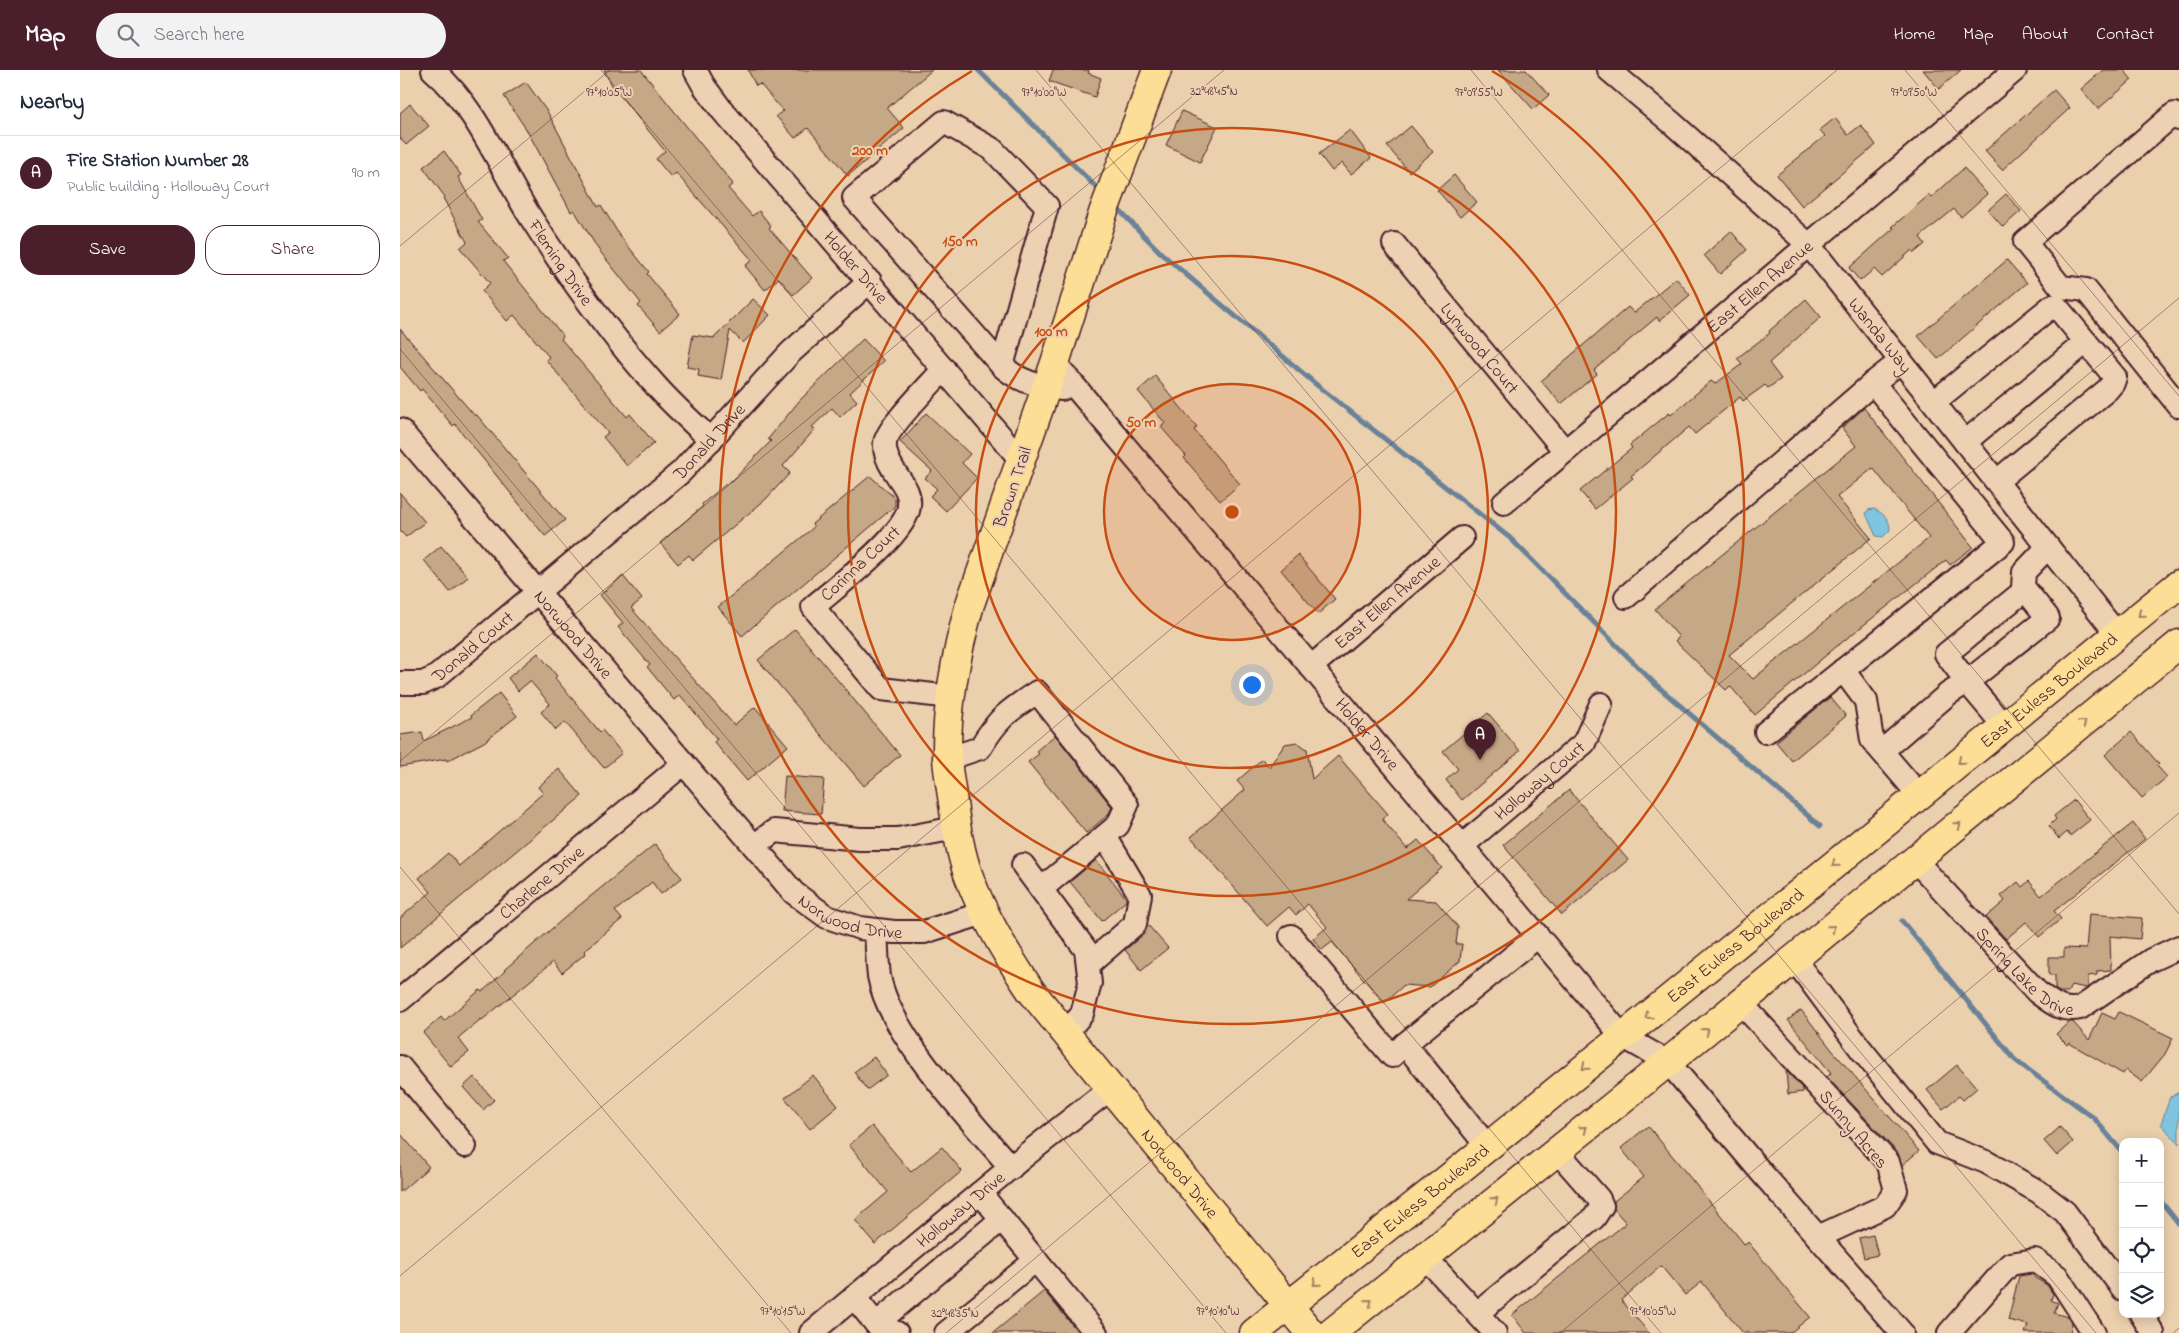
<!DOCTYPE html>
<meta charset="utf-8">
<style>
body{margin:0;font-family:"Indie Flower",sans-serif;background:#f2f2f3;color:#1f2937}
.controls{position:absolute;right:15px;bottom:15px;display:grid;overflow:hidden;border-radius:10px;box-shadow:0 2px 12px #0003}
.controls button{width:45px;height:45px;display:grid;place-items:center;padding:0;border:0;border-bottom:1px solid #e0e1e3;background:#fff;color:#1f2937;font:25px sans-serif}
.you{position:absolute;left:851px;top:614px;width:18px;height:18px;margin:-12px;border:4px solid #fff;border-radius:50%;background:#1a73e8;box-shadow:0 0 0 8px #1a73e833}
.badge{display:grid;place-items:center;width:32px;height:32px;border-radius:50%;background:#4a1f2b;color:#fff;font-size:16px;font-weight:700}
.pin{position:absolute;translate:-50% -41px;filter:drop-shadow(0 1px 2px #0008)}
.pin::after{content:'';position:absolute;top:26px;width:18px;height:15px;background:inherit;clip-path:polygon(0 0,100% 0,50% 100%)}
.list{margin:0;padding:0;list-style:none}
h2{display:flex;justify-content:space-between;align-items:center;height:65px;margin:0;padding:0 20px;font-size:21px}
h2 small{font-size:16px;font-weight:400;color:#747a83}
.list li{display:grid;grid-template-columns:32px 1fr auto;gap:15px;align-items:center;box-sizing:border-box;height:75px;padding:0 20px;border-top:1px solid #e0e1e3}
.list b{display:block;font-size:19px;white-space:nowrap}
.list p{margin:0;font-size:16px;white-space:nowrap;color:#747a83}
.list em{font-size:16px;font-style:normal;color:#747a83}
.actions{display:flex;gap:10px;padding:15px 20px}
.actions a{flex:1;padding:11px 0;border:1px solid #4a1f2b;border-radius:20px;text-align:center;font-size:18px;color:#4a1f2b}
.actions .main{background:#4a1f2b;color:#fff}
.icon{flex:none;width:28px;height:28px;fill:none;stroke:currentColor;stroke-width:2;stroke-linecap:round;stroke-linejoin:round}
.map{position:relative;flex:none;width:1779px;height:1263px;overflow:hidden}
header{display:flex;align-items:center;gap:30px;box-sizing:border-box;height:70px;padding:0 25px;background:#4a1f2b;color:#fff}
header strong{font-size:24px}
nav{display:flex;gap:28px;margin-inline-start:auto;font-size:18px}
.search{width:350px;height:45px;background:#f2f2f3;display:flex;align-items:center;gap:12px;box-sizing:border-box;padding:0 18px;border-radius:28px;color:#747a83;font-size:19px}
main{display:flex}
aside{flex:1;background:#fff}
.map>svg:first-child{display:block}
.water{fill:#7fc4e0;stroke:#6a8298}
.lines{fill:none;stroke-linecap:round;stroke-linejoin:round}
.stream{stroke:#6a8298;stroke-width:5}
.building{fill:#c5a885;stroke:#4a1f2b;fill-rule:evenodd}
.minor-casing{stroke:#4a1f2b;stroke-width:26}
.major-casing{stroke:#4a1f2b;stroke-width:31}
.minor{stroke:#ecd1b3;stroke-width:22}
.major{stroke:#fcde96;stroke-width:28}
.oneway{stroke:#a37e60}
.ticks{fill:none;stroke:#4a1f2b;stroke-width:1;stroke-opacity:0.45}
.ring{fill:none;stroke:#c84d12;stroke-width:2.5}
.labels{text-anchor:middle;stroke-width:4;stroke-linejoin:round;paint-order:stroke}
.street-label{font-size:18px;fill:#4a1f2b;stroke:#ecd1b3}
.ticks-label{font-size:12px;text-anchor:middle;fill:#4a1f2b;stroke:#ecd1b3;stroke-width:4;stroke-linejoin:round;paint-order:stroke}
.centre{fill:#c84d12;stroke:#ecd1b3;stroke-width:2.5}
.ring-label{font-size:15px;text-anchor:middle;font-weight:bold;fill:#c84d12;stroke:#ecd1b3;stroke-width:4;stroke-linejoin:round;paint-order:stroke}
</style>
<header>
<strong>Map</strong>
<div class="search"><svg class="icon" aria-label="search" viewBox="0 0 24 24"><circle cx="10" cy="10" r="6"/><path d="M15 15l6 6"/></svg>Search here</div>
<nav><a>Home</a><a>Map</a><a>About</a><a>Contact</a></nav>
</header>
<main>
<aside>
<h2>Nearby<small></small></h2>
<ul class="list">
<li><span class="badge">A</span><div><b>Fire Station Number 28</b><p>Public building · Holloway Court</p></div><em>90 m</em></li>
</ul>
<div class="actions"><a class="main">Save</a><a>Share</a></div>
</aside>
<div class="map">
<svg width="1779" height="1263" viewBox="0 0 1779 1263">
<rect width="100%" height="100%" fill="#ebd0ad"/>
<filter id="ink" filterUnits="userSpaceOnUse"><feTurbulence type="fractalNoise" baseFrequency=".02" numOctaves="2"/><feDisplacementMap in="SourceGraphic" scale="10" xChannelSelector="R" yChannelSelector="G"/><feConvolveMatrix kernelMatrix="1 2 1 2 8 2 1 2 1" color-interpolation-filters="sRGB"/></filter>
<g filter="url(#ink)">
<path class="water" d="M1474 439C1483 443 1490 449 1490 460L1483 467 1476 466 1466 444 1468 440Z
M1779 1022V1074L1761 1054 1770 1027Z"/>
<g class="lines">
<path class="stream" d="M578 0 702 123
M715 136 763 185 918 316 1110 468 1255 614 1420 756
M1502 851 1615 990 1694 1048 1723 1083
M1760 1130 1779 1154"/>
</g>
<path class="building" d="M204 0H241L333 114 328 118 352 146 359 141 371 156 369 158 412 208 393 225 379 208 365 220 345 196 352 190 276 103 271 107 256 89 265 81 213 17Z
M348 0H532L487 38 504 58 448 106 408 58 395 68 376 46 383 41 360 14 356 16Z
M653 0H689L688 3 701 8 695 27 649 11Z
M1098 0H1126L1149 25 1133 39Z
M1523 0H1561L1539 19Z
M1703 0H1724L1732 10 1698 39 1681 19Z
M126 12 148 43 198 137 201 135 220 166 249 202 247 204 280 244 260 261 238 236 241 233 198 179 174 140 171 142 128 62 104 26Z
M1654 20 1670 38 1602 100 1585 81Z
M10 34 29 56 6 75 0 68V43Z
M782 41 817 57 800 92 766 75Z
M1435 48 1448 65 1461 55 1476 75 1402 136 1377 105 1425 66 1420 60Z
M1011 56 1033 82 1009 102 987 76Z
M950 60 971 88 951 104 942 93 932 101 919 84Z
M44 81 61 105 58 107 82 150 78 152 108 188 103 191 163 266 161 269 227 347 230 344 254 373 227 396 203 367 208 363 146 290 149 287 114 245 107 251 82 221 90 213 60 178 67 172 43 128 45 127 23 97Z
M1564 98 1587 124 1561 147 1554 139 1520 167 1525 174 1514 183 1512 180 1482 207 1474 199 1460 211 1449 198 1494 158 1492 157 1529 125 1531 128Z
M1054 105 1077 132 1060 147 1037 120Z
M1606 124 1621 141 1603 157 1588 140Z
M1331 161 1347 180 1320 204 1304 185Z
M1607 190 1627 213 1538 289 1518 266Z
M1276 208 1290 225 1259 251 1257 247 1194 300 1197 304 1161 334 1141 311 1228 237 1234 243Z
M353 229 370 245 343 273 330 260 321 310 298 306 299 299 287 297 293 265 314 268Z
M1406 229 1421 247 1369 293 1381 309 1368 318 1365 315 1343 331 1340 327 1295 364 1289 357 1231 406 1233 408 1195 439 1180 421 1232 378 1230 375 1269 343 1271 345 1311 311 1315 314 1342 294 1337 288 1370 263 1369 261Z
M0 259 75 346 76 344 165 450 145 466 55 354 53 356 22 319 20 321 0 297Z
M463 269 484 291 450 323 457 331 440 347 432 338 412 357 415 359 383 396 390 403 366 429 293 490 289 485 278 494 260 473 303 436 302 434 331 410 332 411 371 371 368 369 400 330Z
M755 306 797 357 794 360 840 414 820 431 784 388 786 386 761 357 765 353 738 321Z
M1464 338 1573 477 1550 495 1546 490 1436 577 1355 645 1330 616 1326 620 1275 571 1279 567 1255 539 1456 376 1442 358ZM1473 398 1529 468 1353 609 1329 585 1471 468 1437 427Z
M526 343 570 384 562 393 577 408 546 441 530 426 537 419 525 408 532 401 500 372Z
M470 406 495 428V436L342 566 318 537 414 457 412 454Z
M0 423 25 452 6 467 0 461Z
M41 476 68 507 50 522 24 490Z
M898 485 935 529 918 544 881 500Z
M223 506 242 529 231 538 334 655 355 637 388 676 347 711 314 672 317 669 280 625 274 630 247 597 250 595 218 557 223 553 200 525Z
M395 559 500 685 464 716 358 590Z
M138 583 157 606 155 608 200 662 202 660 222 683 204 698 165 652 156 660 141 642 150 634 130 611 118 621 108 608Z
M99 623 117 646 84 672 47 691 46 689 0 697V665L22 662 24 671 72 647 71 645Z
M1430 627 1446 646 1392 691 1376 672Z
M1088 643 1120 681 1062 730 1046 710 1058 699 1043 681Z
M1731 662 1759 694 1757 696 1767 707 1742 728 1705 685Z
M655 665 712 737 708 745 686 763 628 692 639 684 636 681Z
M897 672 907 679 912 709 938 686 988 744 982 749 1007 779 1018 770 1042 798 1006 829 1036 831 1058 857 1056 874H1062L1060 891 1030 917 1004 915 984 933 932 872 922 880 913 869 927 857 908 834 896 845 889 837 867 856 791 767 845 720 837 711 862 689 869 697 885 674Z
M159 699 182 726 0 878V848L31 822 19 808 48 783 59 796 143 723 138 717Z
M385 706 424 709 421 744 382 741Z
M1169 720 1228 790 1162 845 1103 775Z
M1674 730 1690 750 1670 766 1667 762 1659 769 1649 756 1656 749 1654 746Z
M1733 753 1745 769 1654 841 1661 849 1639 867 1626 852 1606 869 1586 847 1605 831 1601 826 1618 812 1622 817 1629 811 1641 826Z
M255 774 282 808 261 824 252 812 215 841 222 849 184 881 186 883 162 903 153 892 82 950 81 949 58 968 69 982 51 997 23 963 41 947 44 951 80 920 82 922 105 901 104 900 170 843Z
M696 790 726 828V831L702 851 670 812Z
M1689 844 1742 848 1740 869 1710 866 1711 900 1697 901V905L1688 906V917L1686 918 1671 915 1668 922H1659L1655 919V905H1649V887H1664V878L1686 879Z
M748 855 768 878 741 900 725 880 744 864Z
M1401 940 1432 980 1519 1081 1502 1095 1498 1083 1427 1007 1431 1003 1388 950Z
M1719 942 1773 968 1765 984 1742 1012 1726 1000 1723 1004 1669 973 1667 975 1656 964 1669 952H1673L1689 970 1702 943 1715 949Z
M474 987 487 1005 467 1020 454 1002Z
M1557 995 1577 1018 1563 1030 1559 1026 1543 1039 1527 1020Z
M1386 1001 1403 1019V1022L1388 1024Z
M413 1005 438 1036 410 1059 385 1028Z
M74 1007 94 1030 83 1040 63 1017Z
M472 1056 511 1102 542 1077 562 1101 475 1174 455 1150 488 1122 449 1075Z
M1248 1056 1345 1175 1348 1172 1410 1247 1390 1263H1343L1302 1212 1285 1225 1261 1196 1221 1230 1249 1263H1126L1112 1245 1226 1153 1214 1139V1131L1244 1107 1221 1078Z
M1660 1057 1673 1072 1657 1086 1644 1071Z
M0 1063 29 1097 0 1122Z
M1473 1165 1478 1185 1464 1188 1459 1168Z
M1632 1204 1635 1208 1647 1215 1653 1224 1651 1230 1658 1233 1654 1243 1668 1247 1672 1254 1670 1263H1625L1628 1255 1608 1250 1619 1206Z
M644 1221 679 1263H593Z"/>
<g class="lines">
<g class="minor-casing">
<g id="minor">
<path id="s1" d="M33 0C80 41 100 100 133 151 170 209 211 266 257 317 274 336 293 353 311 370"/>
<path id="s2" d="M295 0 304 16 321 39 621 390"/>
<path id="s3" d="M1209 0 1272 53 1409 175 1717 564"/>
<path d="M1779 49 1774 44 1625 172 1661 217 1686 220 1779 336"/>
<path id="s4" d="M994 174 1165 381"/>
<path id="s5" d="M655 293 1222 966 1268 992 1361 1102 1502 1263"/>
<path d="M602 296 454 128 544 52 592 79 647 136 602 296C618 311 640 317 662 319"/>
<path d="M544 299C532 313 487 357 485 373 484 383 488 391 493 399 500 411 511 421 509 436 507 464 435 518 413 537L481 619 551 627"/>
<path d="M1534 332 1652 236 1657 237 1715 307 1713 313 1707 320 1597 411"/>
<path id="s6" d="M0 360 394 823 427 847 460 858 494 862H524L584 843"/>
<path d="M1565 372 1686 272"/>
<path id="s7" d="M1104 433 1615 0"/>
<path d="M1226 527 1473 313 1501 291"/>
<path id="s8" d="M911 597 1062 468"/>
<path d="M1443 600 1466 631 1472 670 1519 725"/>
<path id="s9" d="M0 613H23L36 607 281 402 390 283 470 211"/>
<path d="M1604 656 1567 612 1648 548 1623 517 1624 502 1648 477"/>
<path d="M1366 662 1603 472 1473 313"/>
<path d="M1482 681 1548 624 1567 612 1546 584 1625 520"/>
<path d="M547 689 580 678C598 648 608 641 637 622L727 735 718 755 641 819"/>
<path id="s10" d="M1063 775 1184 673 1201 634"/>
<path d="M354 776 374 761 460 769H498L556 758"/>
<path id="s11" d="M1515 790 1637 922C1652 933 1661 942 1680 938L1751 890 1779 877"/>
<path d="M623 795 686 880 690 913 682 944 666 963"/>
<path d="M476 860C477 875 477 891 479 906 489 965 572 1051 611 1098"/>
<path d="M891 866 992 986 1005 974"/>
<path d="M1394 889 1460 978 1537 1073 1586 1092 1639 1122 1665 1142 1723 1219"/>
<path d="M688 895 735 854 740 825 705 766"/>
<path id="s12" d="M0 930 283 694"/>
<path d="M1341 933 1488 1092 1496 1120 1485 1136 1418 1167"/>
<path d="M0 997 65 1076"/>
<path d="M1087 1076 1005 974 1138 866"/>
<path d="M580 1123 696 1263"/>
<path d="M1025 1187 1073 1239 1080 1241 1194 1148 1202 1136 1199 1129 1157 1081"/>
<path d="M454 1227 476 1254 497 1263"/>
<path d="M1073 1239 1095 1263"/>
<path d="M1741 1244 1753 1263"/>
<path d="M476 1254 602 1149"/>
<path id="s13" d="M411 1263 627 1084 711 1018"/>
<path d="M546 1263 636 1190"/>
<path d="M1549 1263 1610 1194 1635 1190 1657 1206 1694 1263"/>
</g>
</g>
<g class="major-casing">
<g id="major">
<path id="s14" d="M757 0 703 143 655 293 570 534C556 584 546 635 547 688 548 703 551 718 553 733 556 757 560 781 568 804 583 846 606 884 631 921L911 1263"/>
<path id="s15" d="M854 1263 1064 1096 1779 514"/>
<path d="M931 1263 1268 992 1779 574"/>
</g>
</g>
<use href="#minor" class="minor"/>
<use href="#major" class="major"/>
</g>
<defs><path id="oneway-chevron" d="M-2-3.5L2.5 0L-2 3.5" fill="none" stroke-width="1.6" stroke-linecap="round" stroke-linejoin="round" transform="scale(1.25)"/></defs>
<g class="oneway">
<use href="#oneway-chevron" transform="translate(1741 544) rotate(141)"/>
<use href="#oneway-chevron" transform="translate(1683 653) rotate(-39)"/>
<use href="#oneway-chevron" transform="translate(1561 691) rotate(141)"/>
<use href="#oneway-chevron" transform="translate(1558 755) rotate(-39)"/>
<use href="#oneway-chevron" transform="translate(1435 794) rotate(141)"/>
<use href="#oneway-chevron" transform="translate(1432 858) rotate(-39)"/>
<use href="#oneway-chevron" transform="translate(1248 946) rotate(141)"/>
<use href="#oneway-chevron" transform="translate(1306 961) rotate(-39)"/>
<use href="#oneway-chevron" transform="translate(1185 997) rotate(141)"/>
<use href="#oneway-chevron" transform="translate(1184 1059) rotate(-39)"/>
<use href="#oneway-chevron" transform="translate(1095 1130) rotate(-39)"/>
<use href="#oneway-chevron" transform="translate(916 1213) rotate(141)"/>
<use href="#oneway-chevron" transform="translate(969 1232) rotate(-39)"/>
</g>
</g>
<path class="ticks" d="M201 0 1261 1263M636 0 1696 1263M1071 0 1779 844M1505 0 1779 326M0 176 210 0M0 279 826 1263M0 691 824 0M0 797 391 1263M0 1206 1437 0M546 1263 1779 228M1160 1263 1779 743M1773 1263 1779 1258"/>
<circle cx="832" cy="442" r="128" fill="#c84d12" fill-opacity=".12"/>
<g class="ring">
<circle cx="832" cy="442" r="128"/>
<circle cx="832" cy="442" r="256"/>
<circle cx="832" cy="442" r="384"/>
<path d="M1092 1A512 512 0 1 1 572 1"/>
</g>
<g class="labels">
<g class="street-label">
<text dy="6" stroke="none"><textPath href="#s1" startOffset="232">Fleming Drive</textPath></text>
<text dy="6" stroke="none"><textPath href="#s2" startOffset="255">Holder Drive</textPath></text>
<text dy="6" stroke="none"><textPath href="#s7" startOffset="335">East Ellen Avenue</textPath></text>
<text dy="6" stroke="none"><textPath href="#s3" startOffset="381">Wanda Way</textPath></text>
<text dy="6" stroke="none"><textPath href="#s4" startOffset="135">Lynwood Court</textPath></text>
<text dy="6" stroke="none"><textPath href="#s9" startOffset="398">Donald Drive</textPath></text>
<text transform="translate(612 417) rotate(-71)" y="6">Brown Trail</text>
<text transform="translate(460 493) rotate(-43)" y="6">Corinna Court</text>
<text dy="6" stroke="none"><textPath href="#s8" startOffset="100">East Ellen Avenue</textPath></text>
<text dy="6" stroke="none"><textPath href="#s6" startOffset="268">Norwood Drive</textPath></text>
<text dy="6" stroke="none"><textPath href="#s9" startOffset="85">Donald Court</textPath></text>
<text dy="6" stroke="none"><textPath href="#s15" startOffset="1022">East Euless Boulevard</textPath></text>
<text dy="6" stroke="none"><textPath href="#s5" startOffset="485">Holder Drive</textPath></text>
<text dy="6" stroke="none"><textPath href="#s10" startOffset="100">Holloway Court</textPath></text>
<text dy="6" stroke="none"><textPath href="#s12" startOffset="184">Charlene Drive</textPath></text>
<text dy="6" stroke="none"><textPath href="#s6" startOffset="671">Norwood Drive</textPath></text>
<text dy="6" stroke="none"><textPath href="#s15" startOffset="618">East Euless Boulevard</textPath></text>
<text dy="6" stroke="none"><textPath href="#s11" startOffset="158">Spring Lake Drive</textPath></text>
<text transform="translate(1454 1059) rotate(50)" y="6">Sunny Acres</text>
<text dy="6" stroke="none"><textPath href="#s14" startOffset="1209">Norwood Drive</textPath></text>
<text dy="6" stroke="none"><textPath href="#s15" startOffset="212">East Euless Boulevard</textPath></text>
<text dy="6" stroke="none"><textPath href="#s13" startOffset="194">Holloway Drive</textPath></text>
</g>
</g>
<g class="ticks-label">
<text x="814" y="25">32°48'45"N</text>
<text x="209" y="26">97°10'05"W</text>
<text x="644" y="26">97°10'00"W</text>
<text x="1079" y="26">97°09'55"W</text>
<text x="1514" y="26">97°09'50"W</text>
<text x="383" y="1245">97°10'15"W</text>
<text x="818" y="1245">97°10'10"W</text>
<text x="1253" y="1245">97°10'05"W</text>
<text x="555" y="1247">32°48'35"N</text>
</g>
<circle cx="832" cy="442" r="8" class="centre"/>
<g class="ring-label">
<text x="470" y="85">200 m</text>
<text x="560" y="176">150 m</text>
<text x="651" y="266">100 m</text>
<text x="741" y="357">50 m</text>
</g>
</svg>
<div class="controls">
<button>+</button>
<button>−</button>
<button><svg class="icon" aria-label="locate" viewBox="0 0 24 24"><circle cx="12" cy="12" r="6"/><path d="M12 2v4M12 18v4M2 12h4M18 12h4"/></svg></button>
<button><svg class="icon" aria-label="layers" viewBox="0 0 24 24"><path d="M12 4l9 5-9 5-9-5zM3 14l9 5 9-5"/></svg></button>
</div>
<div class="you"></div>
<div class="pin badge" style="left:1080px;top:690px">A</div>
</div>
</main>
